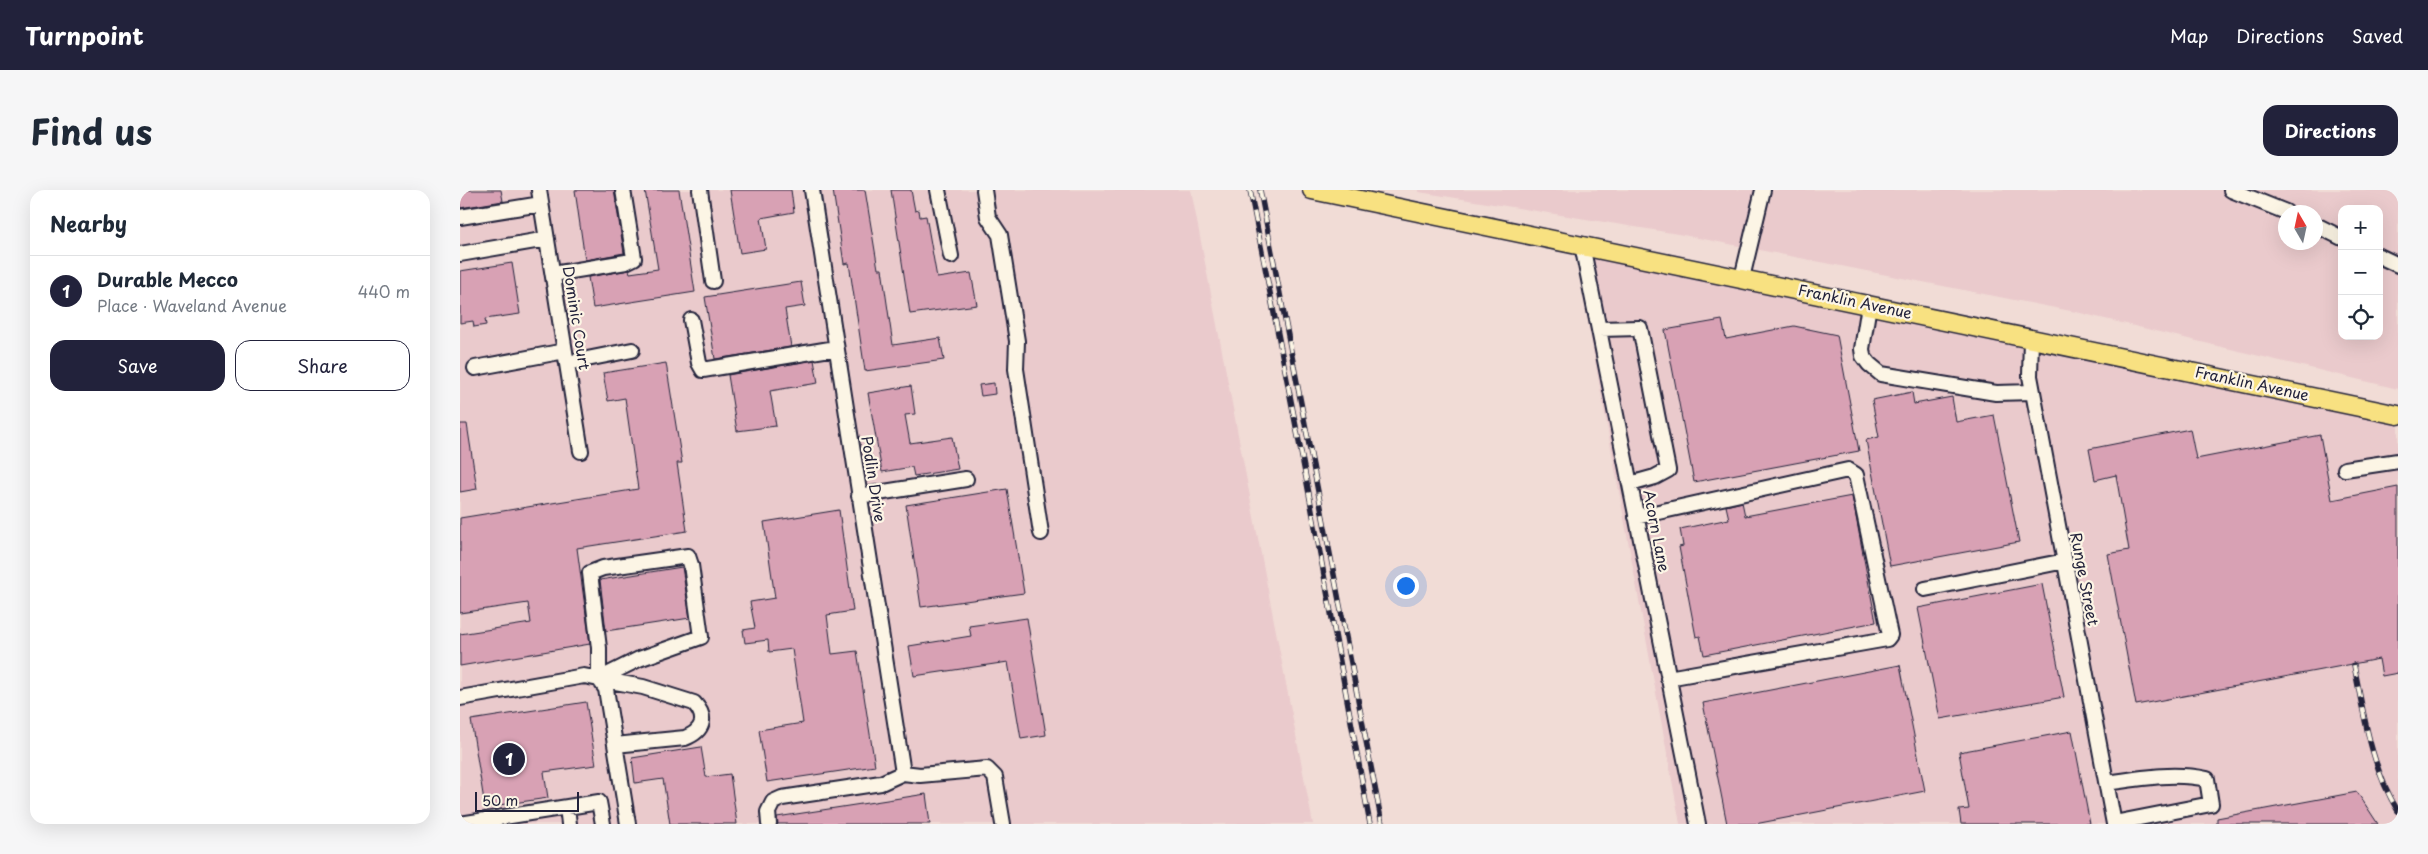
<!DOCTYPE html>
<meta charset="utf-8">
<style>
body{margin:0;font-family:"Playpen Sans",sans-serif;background:#f6f6f7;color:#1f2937}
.controls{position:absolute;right:15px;top:15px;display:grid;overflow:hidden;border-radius:10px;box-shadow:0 5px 20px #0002}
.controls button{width:45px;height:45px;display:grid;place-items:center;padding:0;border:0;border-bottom:1px solid #e0e1e3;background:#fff;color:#1f2937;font:25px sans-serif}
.compass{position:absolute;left:1818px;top:15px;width:45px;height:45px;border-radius:50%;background:#fff;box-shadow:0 5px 20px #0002;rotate:351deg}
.scale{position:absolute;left:15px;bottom:12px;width:104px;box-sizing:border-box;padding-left:5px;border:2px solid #22223b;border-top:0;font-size:14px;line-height:18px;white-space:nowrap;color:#22223b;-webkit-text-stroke:4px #fcf5e5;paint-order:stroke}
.you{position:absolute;left:945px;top:395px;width:18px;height:18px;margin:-12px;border:4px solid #fff;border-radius:50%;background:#1a73e8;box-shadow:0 0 0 8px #1a73e833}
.badge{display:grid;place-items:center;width:32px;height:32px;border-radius:50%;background:#22223b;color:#fff;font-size:16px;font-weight:700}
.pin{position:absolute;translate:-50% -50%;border:2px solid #fff;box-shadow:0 1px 5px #0006}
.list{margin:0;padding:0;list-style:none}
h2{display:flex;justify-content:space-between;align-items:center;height:65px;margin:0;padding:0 20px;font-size:21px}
h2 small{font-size:16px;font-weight:400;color:#747a83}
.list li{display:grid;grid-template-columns:32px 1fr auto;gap:15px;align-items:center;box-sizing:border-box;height:70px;padding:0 20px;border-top:1px solid #e0e1e3}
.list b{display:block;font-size:19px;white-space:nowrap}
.list p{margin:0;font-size:16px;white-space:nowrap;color:#747a83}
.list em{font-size:16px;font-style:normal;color:#747a83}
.actions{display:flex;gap:10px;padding:15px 20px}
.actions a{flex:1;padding:11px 0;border:1px solid #22223b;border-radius:15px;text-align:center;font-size:18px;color:#22223b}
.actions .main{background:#22223b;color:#fff}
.icon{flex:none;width:28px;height:28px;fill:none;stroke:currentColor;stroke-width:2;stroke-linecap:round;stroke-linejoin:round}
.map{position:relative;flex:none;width:1938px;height:634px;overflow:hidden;border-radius:15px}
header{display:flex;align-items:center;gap:30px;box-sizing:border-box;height:70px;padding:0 25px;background:#22223b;color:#fff}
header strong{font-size:24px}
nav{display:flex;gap:28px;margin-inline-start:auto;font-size:18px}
.intro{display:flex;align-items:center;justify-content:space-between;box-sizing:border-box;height:120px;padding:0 30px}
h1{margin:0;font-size:35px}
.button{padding:12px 22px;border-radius:15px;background:#22223b;color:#fff;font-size:18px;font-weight:700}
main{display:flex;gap:30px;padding:0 30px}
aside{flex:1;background:#fff;border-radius:15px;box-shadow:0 5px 20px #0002}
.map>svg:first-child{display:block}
.built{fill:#eacacc;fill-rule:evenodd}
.building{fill:#d8a1b4;stroke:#22223b}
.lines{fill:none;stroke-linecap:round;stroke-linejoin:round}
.minor-casing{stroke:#22223b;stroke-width:18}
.major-casing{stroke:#22223b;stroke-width:21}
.minor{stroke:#fcf5e5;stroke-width:14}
.major{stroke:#f8e181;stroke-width:18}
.rail-casing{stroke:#22223b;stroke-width:5.5}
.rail{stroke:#fcf5e5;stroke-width:4;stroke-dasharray:11;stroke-linecap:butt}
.labels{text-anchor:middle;stroke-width:4.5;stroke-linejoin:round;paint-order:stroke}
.street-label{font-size:15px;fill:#22223b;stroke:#fcf5e5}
</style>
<header>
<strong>Turnpoint</strong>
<nav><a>Map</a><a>Directions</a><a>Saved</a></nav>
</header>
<div class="intro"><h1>Find us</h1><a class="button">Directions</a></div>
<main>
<aside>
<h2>Nearby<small></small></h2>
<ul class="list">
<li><span class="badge">1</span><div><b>Durable Mecco</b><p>Place · Waveland Avenue</p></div><em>440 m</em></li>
</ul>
<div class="actions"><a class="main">Save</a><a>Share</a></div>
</aside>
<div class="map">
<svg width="1938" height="634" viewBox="0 0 1938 634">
<rect width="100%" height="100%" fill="#f1dcd6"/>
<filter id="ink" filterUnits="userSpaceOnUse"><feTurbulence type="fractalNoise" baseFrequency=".02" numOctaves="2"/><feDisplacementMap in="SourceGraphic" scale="10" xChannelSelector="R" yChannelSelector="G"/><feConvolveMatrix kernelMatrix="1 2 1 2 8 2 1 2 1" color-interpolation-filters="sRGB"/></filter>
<g filter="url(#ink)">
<path class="built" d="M0 0H731L853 634H0Z
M959 0H1938V199L1616 122 1218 44 959 2ZM1882 19H1919V146H1882ZM1826 22H1856V52H1826Z
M1115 61 1423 129 1938 234V634H1220Z"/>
<path class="building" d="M0 0H41L43 11 0 18Z
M115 0H154L164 63 125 70Z
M185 0H219L235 102 133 118 128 87 169 80 170 83 198 79Z
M270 0H331L334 22 301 28 306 59 280 63Z
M373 0H405L418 79H422L433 155 480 148 484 170 405 181 389 73 384 74Z
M431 0H451L455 21 459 20 460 27 466 26 477 88 511 83 517 115 450 124Z
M52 73 60 124 25 129 26 135 14 137 13 131 0 133V81Z
M341 92 345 116 325 119 331 157 255 169 245 107Z
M1262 130 1266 149 1334 136 1377 145 1399 261 1234 292 1205 140Z
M354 170 358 193 310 201 316 236 277 241 268 185Z
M206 173 222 273H217L227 341 117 358 130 454 0 476V444L71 433 68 413 0 423V328L178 299 165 208 148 211 143 183Z
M534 193 535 204 521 206 519 195Z
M451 196 455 224 445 225 450 253 492 247 498 279 454 286 452 277 422 282 408 203Z
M1452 202 1454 214 1492 207 1496 232 1534 225 1559 352 1430 376 1406 250 1419 247 1412 210Z
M0 234H7L17 299 0 302Z
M1730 239 1736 269 1860 245 1872 310 1938 297V483L1922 486 1919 469 1676 515 1648 364 1669 360 1656 285 1635 290 1629 259Z
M547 299 564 403 461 417 446 315Z
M1392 306 1416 432 1244 465 1240 446 1236 447 1219 357 1223 356 1220 339 1269 329 1266 316 1282 312 1285 326Z
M379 320 393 421 367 425 372 464 397 461 415 576 307 592 299 540 343 533 332 459 309 462 308 450 285 453 283 440 295 438 290 412 315 408 304 332Z
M222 377 230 428 146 441 140 390Z
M1582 394 1604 507 1480 529 1458 418Z
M567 428 586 545 561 549 548 472 454 486 449 456 511 446 509 436Z
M1440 475 1465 601 1295 634H1267L1243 513Z
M126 512 136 575 84 582 88 608 25 617 11 530Z
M1612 541 1630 634H1501L1499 620 1509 619 1499 562Z
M241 557 246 587 270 584 277 634H210L203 589 175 593 172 568Z
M1897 602 1918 634H1757V628Z
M466 604 470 634H318L317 627Z"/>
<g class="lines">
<g class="minor-casing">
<path id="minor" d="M79 0 121 261
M240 0 253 91
M352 0 443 583
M478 0 491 66
M524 0 528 27 540 45 557 151 556 179 581 343
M1771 0 1826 22
M0 27 81 14
M1856 35 1882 48
M1122 55 1238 634
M0 64 87 49
M1919 66 1938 75
M93 84 166 72 174 68 163 0
M1282 88 1303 0
M1409 115 1402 159 1403 166 1409 174 1421 184 1536 203 1573 202
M231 130 239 173 243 180 376 158
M1139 139 1180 138 1208 280 1195 287 1170 294
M1571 149 1570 186 1654 634
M107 173 172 160
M15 178 105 161
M1885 279 1938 271
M399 306 506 289
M1176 327 1388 280 1396 285 1430 445 1427 449 1208 488
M228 366 231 375 241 447 179 469 139 489V458L130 383 143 378Z
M1465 399 1605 371
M139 489 183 497 234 513C248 528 243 541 225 548L155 555
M0 508 124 486 139 489 146 499 168 634
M1647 593C1681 588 1713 582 1747 589L1751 614 1654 633
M107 617 109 634
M0 634 139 612 143 634
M309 634 308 622 313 612 322 608 421 593 443 583 460 585 527 579 535 587 543 634"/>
</g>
<g class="major-casing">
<path id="major" d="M852 0 1938 225"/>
</g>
<use href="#minor" class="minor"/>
<use href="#major" class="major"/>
<g class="rail-casing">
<path id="rail" d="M790 0 847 293 910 634
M800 0 922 634
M1894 475C1904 525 1911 577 1938 621"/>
</g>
<use href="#rail" class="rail"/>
</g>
</g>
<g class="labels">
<g class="street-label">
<text transform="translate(1395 112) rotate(12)" y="5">Franklin Avenue</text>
<text transform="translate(116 128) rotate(81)" y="5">Dominic Court</text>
<text transform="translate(1792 194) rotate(12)" y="5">Franklin Avenue</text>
<text transform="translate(413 289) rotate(81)" y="5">Podlin Drive</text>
<text transform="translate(1196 341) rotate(79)" y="5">Acorn Lane</text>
<text transform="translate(1624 389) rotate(79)" y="5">Runge Street</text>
</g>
</g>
</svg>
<div class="controls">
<button>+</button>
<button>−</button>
<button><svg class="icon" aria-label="locate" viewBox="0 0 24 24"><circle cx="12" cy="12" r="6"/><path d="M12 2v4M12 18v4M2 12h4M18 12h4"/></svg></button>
</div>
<svg class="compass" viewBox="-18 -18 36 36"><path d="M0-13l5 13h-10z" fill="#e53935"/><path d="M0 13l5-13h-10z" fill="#747a83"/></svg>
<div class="scale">50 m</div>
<div class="you"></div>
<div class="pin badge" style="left:49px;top:569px">1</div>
</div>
</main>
